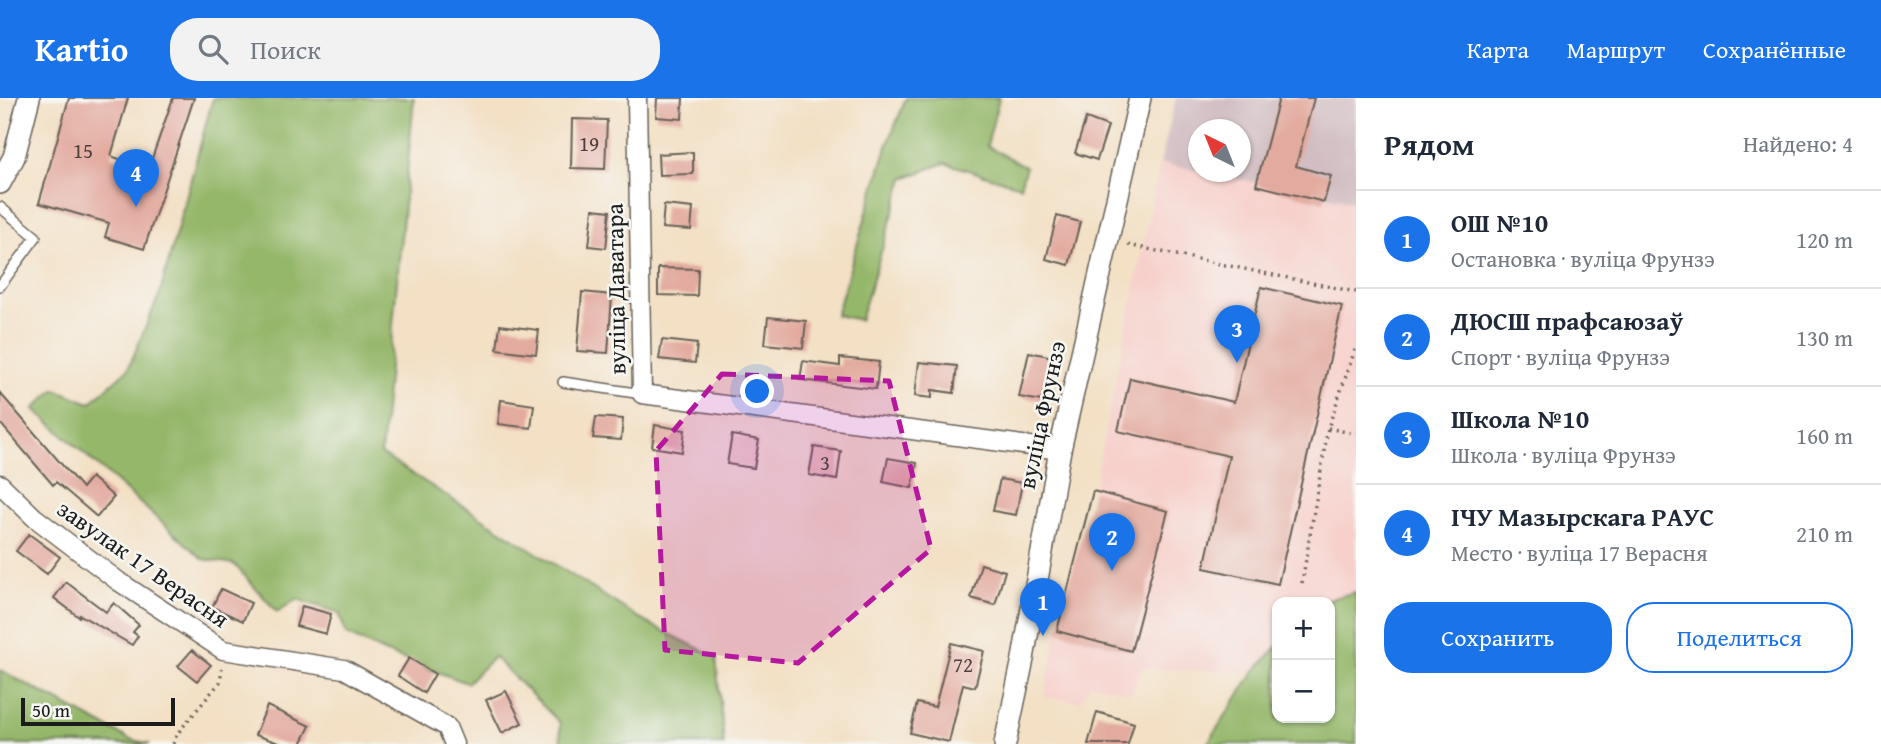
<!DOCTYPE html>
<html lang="ru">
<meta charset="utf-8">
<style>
body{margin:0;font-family:"Gentium Book Plus",serif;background:#f2f2f3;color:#1f2937}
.controls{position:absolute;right:21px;bottom:21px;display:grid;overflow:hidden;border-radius:14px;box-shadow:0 2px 5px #0004}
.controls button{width:63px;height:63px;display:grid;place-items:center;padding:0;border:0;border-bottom:2px solid #e0e1e3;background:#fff;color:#1f2937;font:35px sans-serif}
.compass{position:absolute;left:1188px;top:21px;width:63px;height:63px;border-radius:50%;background:#fff;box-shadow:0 2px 5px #0004;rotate:317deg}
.scale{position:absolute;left:21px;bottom:18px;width:154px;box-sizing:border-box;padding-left:7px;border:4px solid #1c1c1c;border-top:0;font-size:19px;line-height:24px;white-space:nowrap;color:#1c1c1c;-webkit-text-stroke:5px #f6f6f2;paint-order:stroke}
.you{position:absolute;left:758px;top:294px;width:24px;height:24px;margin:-18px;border:5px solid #fff;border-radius:50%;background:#1a73e8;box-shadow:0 0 0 10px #1a73e833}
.badge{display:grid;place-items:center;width:46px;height:46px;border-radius:50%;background:#1a73e8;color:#fff;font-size:23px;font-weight:700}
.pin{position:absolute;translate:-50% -58px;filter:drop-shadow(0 2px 4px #0008)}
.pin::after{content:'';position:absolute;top:37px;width:24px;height:21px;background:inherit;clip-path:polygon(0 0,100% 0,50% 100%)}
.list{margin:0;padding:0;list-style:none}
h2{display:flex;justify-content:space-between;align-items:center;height:91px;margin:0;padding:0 28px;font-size:30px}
h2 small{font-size:23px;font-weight:400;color:#747a83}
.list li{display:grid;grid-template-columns:46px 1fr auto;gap:21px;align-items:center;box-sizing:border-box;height:98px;padding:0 28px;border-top:2px solid #e0e1e3}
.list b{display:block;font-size:26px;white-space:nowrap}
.list p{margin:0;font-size:23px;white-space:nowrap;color:#747a83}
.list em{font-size:23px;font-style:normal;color:#747a83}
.actions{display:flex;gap:14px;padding:21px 28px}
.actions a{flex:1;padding:16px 0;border:2px solid #1a73e8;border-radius:28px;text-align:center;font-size:24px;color:#1a73e8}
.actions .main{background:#1a73e8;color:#fff}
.icon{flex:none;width:38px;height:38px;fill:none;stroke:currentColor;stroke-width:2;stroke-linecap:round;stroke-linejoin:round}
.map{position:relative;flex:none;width:1356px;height:646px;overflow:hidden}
header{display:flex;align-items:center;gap:42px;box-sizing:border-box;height:98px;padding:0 35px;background:#1a73e8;color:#fff}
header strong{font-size:33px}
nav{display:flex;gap:38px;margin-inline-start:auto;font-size:24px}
.search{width:490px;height:63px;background:#f2f2f3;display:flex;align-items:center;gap:18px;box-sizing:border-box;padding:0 24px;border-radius:28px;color:#747a83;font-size:26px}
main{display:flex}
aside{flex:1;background:#fff}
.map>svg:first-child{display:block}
.built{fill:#f7d0cb}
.industrial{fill:#d2bec2}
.forest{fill:#95b76b;stroke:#586a44;stroke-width:2}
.building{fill:#e3aa9f}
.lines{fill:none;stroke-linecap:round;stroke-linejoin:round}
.service-casing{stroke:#676157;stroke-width:12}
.minor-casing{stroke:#676157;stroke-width:21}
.tertiary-casing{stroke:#676157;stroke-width:24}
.path{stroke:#676157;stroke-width:3.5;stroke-dasharray:2 5;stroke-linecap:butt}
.service{stroke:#fff;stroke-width:9}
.minor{stroke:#fff;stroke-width:18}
.tertiary{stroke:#fff;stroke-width:21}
.marked{fill:#b5179e;fill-opacity:0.2;stroke:#b5179e;stroke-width:5;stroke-dasharray:14 9;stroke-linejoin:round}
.labels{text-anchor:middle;stroke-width:5;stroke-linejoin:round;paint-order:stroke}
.number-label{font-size:21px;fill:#4e403d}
.street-label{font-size:24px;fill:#1c1c1c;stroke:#f6f6f2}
</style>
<header>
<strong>Kartio</strong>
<div class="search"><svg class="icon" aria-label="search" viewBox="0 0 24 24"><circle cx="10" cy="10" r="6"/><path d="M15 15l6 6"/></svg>Поиск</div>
<nav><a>Карта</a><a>Маршрут</a><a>Сохранённые</a></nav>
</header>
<main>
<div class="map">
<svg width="1356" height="646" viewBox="0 0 1356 646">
<rect width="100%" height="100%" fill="#f6f6f2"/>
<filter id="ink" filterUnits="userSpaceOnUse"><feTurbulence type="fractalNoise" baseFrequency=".0143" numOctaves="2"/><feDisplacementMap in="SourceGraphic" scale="14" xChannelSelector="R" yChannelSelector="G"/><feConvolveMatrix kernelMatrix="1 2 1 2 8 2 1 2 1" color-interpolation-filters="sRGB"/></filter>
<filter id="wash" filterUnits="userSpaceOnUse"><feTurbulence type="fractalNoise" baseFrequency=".00686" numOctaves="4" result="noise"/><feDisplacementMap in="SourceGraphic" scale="28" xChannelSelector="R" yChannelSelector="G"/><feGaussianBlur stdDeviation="1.57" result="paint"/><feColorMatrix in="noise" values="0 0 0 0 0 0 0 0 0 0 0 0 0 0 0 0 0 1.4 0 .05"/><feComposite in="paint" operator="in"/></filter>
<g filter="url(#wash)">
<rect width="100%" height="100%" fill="#f3e0c5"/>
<path class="built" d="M1160 65 1356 104V494L1319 504H1277V549L1254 574 1142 570 1132 595 1090 586 1080 604 1044 599 1057 533 1093 393Z"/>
<path class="industrial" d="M1176 0H1356V104L1202 74H1240V32H1198V73L1160 65Z"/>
<path class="forest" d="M213 0H414L381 356 647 525 716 559 724 646H561L560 625 494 559 467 585 384 554 346 536 339 515 297 501 277 514 234 466 203 461 34 311 55 291 90 305 128 271 160 195Z
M906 0H999L987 48 1026 69 1020 88 945 65 904 80 860 222 836 217 887 48Z
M1356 494V646H1207L1254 574 1277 549V620H1330V504H1319Z
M0 572 129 641 150 646H0Z"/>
<g id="blocks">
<path class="building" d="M69 0H128L111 58 148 72 173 0H194L144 151 105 139 109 125 39 105Z
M657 0H683L682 21 656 19Z
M1279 0H1314L1296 68 1331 78 1324 104 1256 87Z
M1086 20 1108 28 1097 62 1075 55Z
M572 21 607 22 605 71 571 70Z
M693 54V76L659 77 658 56Z
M664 107 693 110 691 132 662 130Z
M593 111 610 113 606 150 589 148Z
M1057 118 1080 124 1069 167 1046 161Z
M658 170 698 171 697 198 658 197Z
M1261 189 1342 208 1278 486 1204 470 1229 358 1118 333 1130 280 1234 304Z
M582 194 612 197 608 255 577 253Z
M768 219 806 223 803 250 765 246Z
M500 227 539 232 536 256 497 251Z
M662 242 697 246 695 265 659 261Z
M1029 254 1058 260 1055 275 1048 274 1042 303 1019 299Z
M840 260 879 264 876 291 800 282 803 263 840 268Z
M919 264 957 268 954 295 932 292V300L915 298Z
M0 295 82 390 91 379 114 399 97 419 56 384 53 387 0 325Z
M501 302 534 307 531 330 498 326Z
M596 319 623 321 621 342 593 340Z
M655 327 685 332 682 354 652 349Z
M732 337 759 342 754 370 727 366Z
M814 349 841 353 837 382 809 377Z
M888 360 917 365 912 390 883 384Z
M1000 381 1022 385 1016 417 993 413Z
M1093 393 1168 413 1131 553 1057 533Z
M29 436 60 459 47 476 16 453Z
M981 466 1005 473 995 507 971 500Z
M66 484 106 514 114 505 139 527 133 534 138 538 132 547 80 517 79 519 54 500Z
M221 491 251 505 243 523 212 509Z
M302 508 331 516 326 536 296 528Z
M951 545 984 553 975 589 963 586 949 644 910 635 917 605 935 609Z
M192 552 211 567 197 583 178 568Z
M409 560 435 576 424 595 398 578Z
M506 593 522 625 502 635 486 602Z
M267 608 310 628 301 646H282L255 637Z
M1097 614 1134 625 1128 646H1088Z"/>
</g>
</g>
<g filter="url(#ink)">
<use href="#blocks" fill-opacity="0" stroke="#676157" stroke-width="2"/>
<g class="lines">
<g class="service-casing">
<path id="service" d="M0 109 36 139 0 188
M563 284 642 296"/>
</g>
<g class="minor-casing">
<path id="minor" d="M637 0 642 296 1060 352
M0 386 34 419 118 483 223 552 344 571 447 629 454 646"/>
</g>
<g class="tertiary-casing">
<path id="tertiary" d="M0 85 14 59 29 0
M1005 646 1023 561 1060 352 1140 0"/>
</g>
<path class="path" d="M1128 147 1356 194
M1328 330 1356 336
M1302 485 1328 330 1356 249
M173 646 177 636 220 584 222 570"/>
<use href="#service" class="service"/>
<use href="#minor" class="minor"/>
<use href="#tertiary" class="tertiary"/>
</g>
</g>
<path class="marked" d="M722 276 889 283 931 451 798 565 665 552 656 353Z"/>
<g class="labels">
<g class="number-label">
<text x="589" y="53">19</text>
<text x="83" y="60">15</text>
<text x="825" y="372">3</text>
<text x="963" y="574">72</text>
</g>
<g class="street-label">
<text transform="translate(616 191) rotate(-91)" y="8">вуліца Даватара</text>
<text transform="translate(1042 317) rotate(-78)" y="8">вуліца Фрунзэ</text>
<text transform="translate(143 466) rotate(35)" y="8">завулак 17 Верасня</text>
</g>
</g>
</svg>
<div class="controls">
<button>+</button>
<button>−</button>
</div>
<svg class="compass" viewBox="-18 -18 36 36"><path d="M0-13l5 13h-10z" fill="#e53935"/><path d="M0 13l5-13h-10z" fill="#747a83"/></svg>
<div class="scale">50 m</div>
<div class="you"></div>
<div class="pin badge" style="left:1043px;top:538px">1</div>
<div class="pin badge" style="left:1112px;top:473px">2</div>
<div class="pin badge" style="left:1237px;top:265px">3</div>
<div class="pin badge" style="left:136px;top:109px">4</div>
</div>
<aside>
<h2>Рядом<small>Найдено: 4</small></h2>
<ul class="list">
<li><span class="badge">1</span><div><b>ОШ №10</b><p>Остановка · вуліца Фрунзэ</p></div><em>120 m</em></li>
<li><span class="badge">2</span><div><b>ДЮСШ прафсаюзаў</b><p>Спорт · вуліца Фрунзэ</p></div><em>130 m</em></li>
<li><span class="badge">3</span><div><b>Школа №10</b><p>Школа · вуліца Фрунзэ</p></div><em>160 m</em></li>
<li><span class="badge">4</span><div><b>ІЧУ Мазырскага РАУС</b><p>Место · вуліца 17 Верасня</p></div><em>210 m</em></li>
</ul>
<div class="actions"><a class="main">Сохранить</a><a>Поделиться</a></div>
</aside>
</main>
